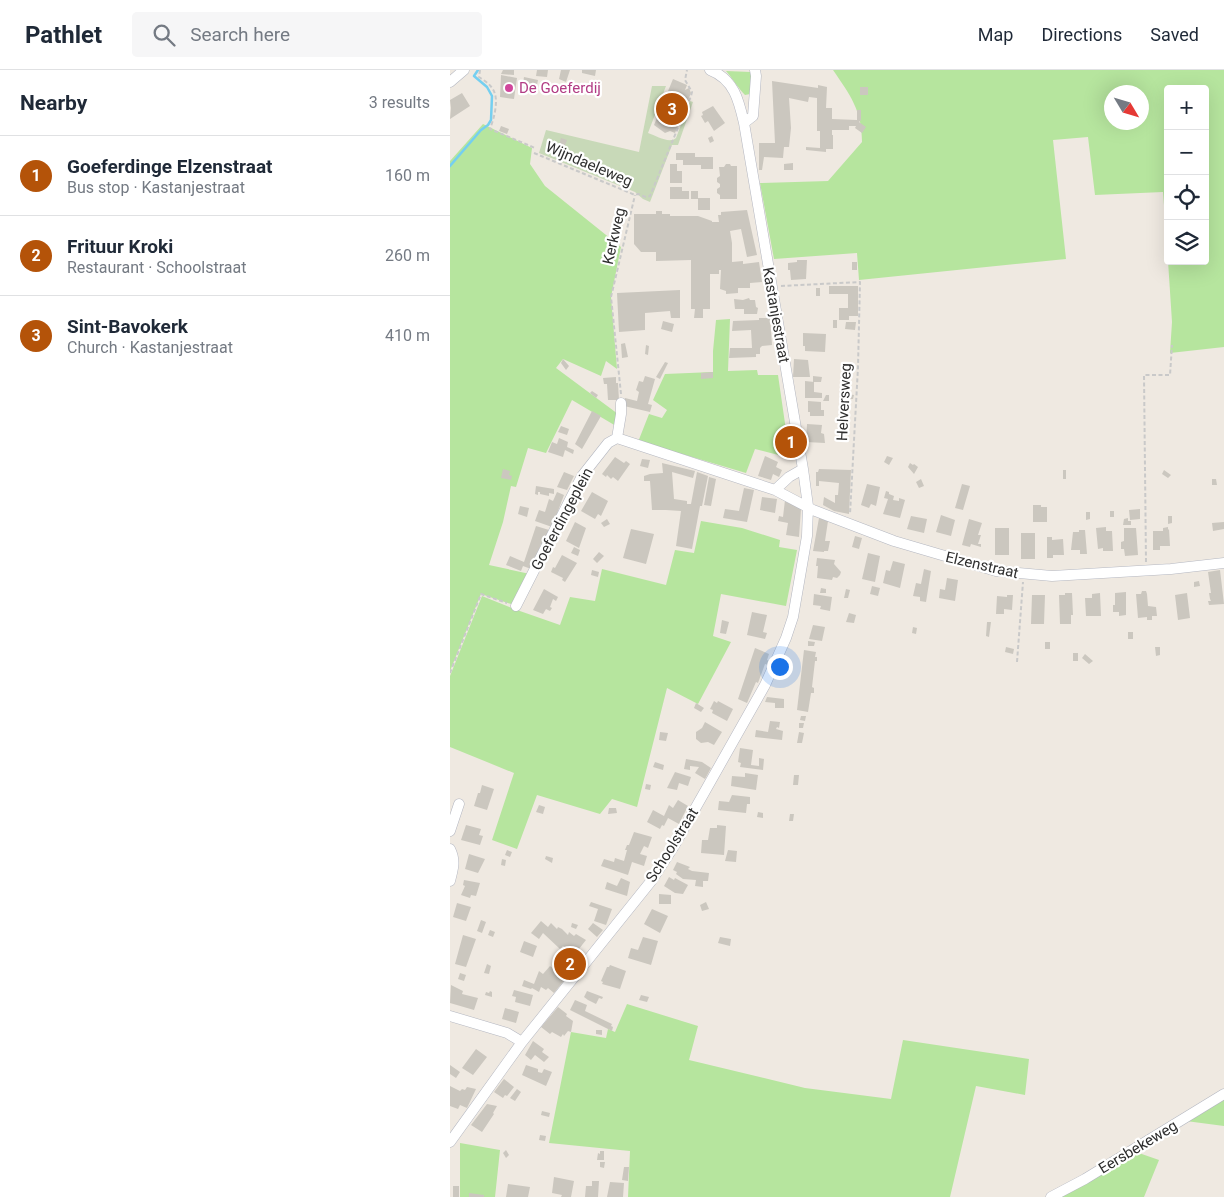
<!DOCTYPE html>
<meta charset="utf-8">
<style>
body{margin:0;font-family:Roboto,sans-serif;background:#f6f6f7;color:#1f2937}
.controls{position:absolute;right:15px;top:15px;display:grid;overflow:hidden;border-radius:5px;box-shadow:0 5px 20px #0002}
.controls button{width:45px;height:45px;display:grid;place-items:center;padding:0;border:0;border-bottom:1px solid #e0e1e3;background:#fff;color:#1f2937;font:25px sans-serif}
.compass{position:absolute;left:654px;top:15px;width:45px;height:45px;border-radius:50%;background:#fff;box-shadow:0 5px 20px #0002;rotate:128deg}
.you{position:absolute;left:329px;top:596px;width:18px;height:18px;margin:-12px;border:4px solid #fff;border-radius:50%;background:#1a73e8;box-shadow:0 0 0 8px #1a73e833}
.badge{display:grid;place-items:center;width:32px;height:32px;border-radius:50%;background:#b45309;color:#fff;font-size:16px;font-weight:700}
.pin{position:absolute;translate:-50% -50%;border:2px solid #fff;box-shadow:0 1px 5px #0006}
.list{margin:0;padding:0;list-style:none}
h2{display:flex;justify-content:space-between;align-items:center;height:65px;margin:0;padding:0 20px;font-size:21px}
h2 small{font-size:16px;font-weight:400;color:#747a83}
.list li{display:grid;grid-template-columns:32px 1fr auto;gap:15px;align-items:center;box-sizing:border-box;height:80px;padding:0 20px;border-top:1px solid #e0e1e3}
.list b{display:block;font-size:19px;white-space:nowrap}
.list p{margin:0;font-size:16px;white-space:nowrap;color:#747a83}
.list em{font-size:16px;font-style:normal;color:#747a83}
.icon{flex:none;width:28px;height:28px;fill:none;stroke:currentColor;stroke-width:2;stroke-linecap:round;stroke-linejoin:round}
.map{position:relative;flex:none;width:774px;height:1127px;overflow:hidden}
header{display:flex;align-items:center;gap:30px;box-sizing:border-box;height:70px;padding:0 25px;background:#fff;border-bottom:1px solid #e0e1e3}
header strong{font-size:24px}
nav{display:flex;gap:28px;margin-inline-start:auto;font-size:18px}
.search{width:350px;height:45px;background:#f6f6f7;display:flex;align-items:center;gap:12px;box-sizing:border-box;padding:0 18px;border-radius:5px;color:#747a83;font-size:19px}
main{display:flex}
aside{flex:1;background:#fff}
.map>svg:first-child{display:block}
.green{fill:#b6e59e;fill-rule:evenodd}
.cemetery{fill:#c8d9b8}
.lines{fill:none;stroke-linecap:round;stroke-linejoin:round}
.stream{stroke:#75cff0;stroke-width:2.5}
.building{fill:#cbc7bf}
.minor-casing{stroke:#b4b7c1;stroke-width:11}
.path{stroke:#c9c9c9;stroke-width:2;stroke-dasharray:4 2.5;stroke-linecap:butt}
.minor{stroke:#fff;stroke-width:10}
.hotel-dot{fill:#d1479c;stroke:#fff;stroke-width:2}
.labels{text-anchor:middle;stroke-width:4.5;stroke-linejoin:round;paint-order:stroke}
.hotel-label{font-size:15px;fill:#b23c85;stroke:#fff;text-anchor:start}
.street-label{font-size:15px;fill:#2e2e2e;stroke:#fff}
</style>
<header>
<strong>Pathlet</strong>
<div class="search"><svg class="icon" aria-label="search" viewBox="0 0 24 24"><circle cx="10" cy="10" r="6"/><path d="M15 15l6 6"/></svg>Search here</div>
<nav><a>Map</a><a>Directions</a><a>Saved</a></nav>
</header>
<main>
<aside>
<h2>Nearby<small>3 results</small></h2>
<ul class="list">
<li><span class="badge">1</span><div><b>Goeferdinge Elzenstraat</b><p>Bus stop · Kastanjestraat</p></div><em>160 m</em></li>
<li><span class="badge">2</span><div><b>Frituur Kroki</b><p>Restaurant · Schoolstraat</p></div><em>260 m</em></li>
<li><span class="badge">3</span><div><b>Sint-Bavokerk</b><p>Church · Kastanjestraat</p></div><em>410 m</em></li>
</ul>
</aside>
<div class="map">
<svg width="774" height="1127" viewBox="0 0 774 1127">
<rect width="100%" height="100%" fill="#efe9e1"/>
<path class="green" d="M383 0H774V277L720 283 722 252 718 191H755V19H718V189L713 122 645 125 638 67 603 70 616 189 409 210 407 183 324 189 310 113 378 111 412 72C412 40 400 25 383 0ZM662 22H692V52H662Z
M276 1 301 2 302 3 300 24 295 25C289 19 282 8 276 1Z
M33 54 82 78 80 94 95 116 171 177 161 227 167 299 156 291 151 306 113 289 106 298 168 344 166 356 122 330 96 383 78 378 66 417 61 416 53 452 39 495 80 504 64 535 31 524 0 601V91Z
M280 249 278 301 307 300 308 305H328L340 388 305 379 296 403 232 384 231 386 188 372 199 344 212 348 217 340 203 330 215 304 263 302V281L266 250Z
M251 451 292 458 330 470 329 477 347 480 336 536 271 524 263 566 281 572 248 634 217 618 187 737 162 729 150 744 87 725 67 779 42 770 64 703 0 677V606L32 526 67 540 110 555 120 527 145 531 152 499 216 515 225 480 244 483Z
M177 934 248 956 239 990 355 1018 441 1029 453 970 579 989 575 1025 526 1016 500 1127H178L180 1081 99 1073 121 962 156 968 158 959 165 962Z
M774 1028V1056L736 1051Z
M10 1073 50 1080 45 1127H10Z
M686 1082 709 1090 694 1127H609Z"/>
<path class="cemetery" d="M202 16H216L198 63C207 66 219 74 226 68L240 31 243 32 228 75H222L200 132 193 129 185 122 89 83 96 60 189 82Z"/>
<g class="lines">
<path class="stream" d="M0 96 31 60 38 55 41 50 42 26 37 17 24 6 28 0"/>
</g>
<path class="building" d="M53 0H64V5L51 4Z
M87 0H98L97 7 86 6Z
M111 0H120L116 12 109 9Z
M132 0H146L145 6 132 3Z
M51 5 67 8 64 29 50 27Z
M74 7 88 10 87 15 82 14 80 21 72 19Z
M223 9 237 15 235 20 239 18 241 23 225 63 220 61 215 63 204 55Z
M322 11 368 18V15L377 17 376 38H382V49L407 50V40H411V50L409 52 416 57 412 63 405 58 406 56H399V60H382V65H383V79H376V82L356 80V77L370 78V61H367V28L359 27 358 32 339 28 341 58 339 77H334L333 88 314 87 312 100H309V73H325Z
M410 17H418V25H410Z
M12 23 20 36 0 49 1 38 0 30Z
M263 36 275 53 264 61 258 51 255 53 251 46 253 45 252 42Z
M51 56 59 59 57 64 49 61Z
M262 66 264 71 260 73 258 68Z
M111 68 117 70 113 81 120 83 118 92 106 89 111 75H109Z
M226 83H245V87H263V99H251V95H233V90H226Z
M343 93V100H334V94Z
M220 94H227V101H232V113H220Z
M276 94H280L281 96H287V129H270V125L267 123V119L270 117V114L267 112V108L270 106 269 97H274Z
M220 117H232V121H239V129H220Z
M241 121H248V128H260V140H248V129H241Z
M297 140 307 185 297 187 291 159 280 161 282 173V192L293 191V194L309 192 312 212 300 213V218H288V223L276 224V221L270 219 271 200H269V204H260V239H253V248H244L245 239H241V190L206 191V182H191L184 174V144H206V141H212V144H220V146H248L262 151V152H269L268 145H271V142Z
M347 190H357L356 209 341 210 340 200H338V193L347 192Z
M402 192H407V200H402Z
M379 216H408V246H399V250H389V238H398V224H379Z
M366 218H370V226H366Z
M230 220V248H221L220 241 195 243V260L169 262 167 223Z
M299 228 300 230H305L306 237 308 238 307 244H294V239H285L284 229 293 230Z
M309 248H320L322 275 312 276 310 278V284H306V287L279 288 280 278H302L301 260 282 261 283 251 309 250Z
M383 250H387V258H383Z
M213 251 224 254 222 262 211 259Z
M396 252H406L405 260 395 259Z
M353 263 376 264 375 282 355 281V276H353Z
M175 273 178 287 172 288 171 274Z
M196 275 199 276 198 285 195 284Z
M113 289 119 296 116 300 111 293Z
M344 289 358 290 360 307H343Z
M215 292 218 293 210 309 206 307Z
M263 302V308L251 309V303Z
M195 306 205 309 198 334 202 335 200 342 174 336 175 328 187 331 189 322 186 320 189 311 193 312Z
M363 306 372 307 371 312H363Z
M391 306H395L394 313 390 312Z
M166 307V313H168L169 330H158L157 314H154L153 308Z
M355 311 364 312V322L372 323V328H355Z
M142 321 148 325 146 328 140 323Z
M398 324 404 325 403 329H397Z
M376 325H379V331H373Z
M358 331 371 332V340H374V346H360V342H358Z
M142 341 151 346 132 379 125 374Z
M357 354 372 355 371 363 374 364 375 373 356 372Z
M111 356 119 359 117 365 108 362Z
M109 368 118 372 117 377 124 380 123 384 115 380 113 387 98 382 102 372 107 374Z
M315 386 328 392 326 397 332 400 329 407 323 404 321 410 308 406Z
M437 386 443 388 439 395 434 392Z
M165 387 174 393 176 391 180 394 168 411 163 407 161 409 157 405 156 407 152 404Z
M192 389 200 390 198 398 190 396Z
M212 393 245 401 243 408 222 402 224 429 237 431V434H241L247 402 258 406 252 436H250L242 479 226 476 231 441 216 440H202L200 411H194V406L200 404 213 403Z
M460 393 463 395 464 394 468 397 464 404 458 397Z
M53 399 60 401 59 405 62 406 61 410 51 408Z
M369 399 401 400 399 444 384 441 373 435 374 427 385 433V425H388L389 413 369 411V416H366V402H368Z
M613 400H616V409H613Z
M714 400 721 405 718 408 712 404Z
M114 402 124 406 117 420 107 417Z
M259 407 266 409 261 436 254 435Z
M471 409 474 416 469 418 466 412Z
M762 409H766L767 415H762Z
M417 414 430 417 426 436 421 434 419 438 411 435Z
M512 414 520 416 513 440 505 438Z
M86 416 104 419V424L99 423V426L90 424V422H88V425L85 424Z
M294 418 304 420 297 452 273 448 275 439 289 441Z
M436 421 439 422V424L444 426 443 430 449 431V428L455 430 450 448 433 444 438 429 434 428Z
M107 422 114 425 102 457 85 451 89 440 95 442 99 429 103 431Z
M142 422 158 431 151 446 148 444 145 449 131 441Z
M312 427 327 429 325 443 310 440Z
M335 430 351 439 349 467 336 465 338 453 328 451 329 446 333 447Z
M583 435H591V437H597V452H583Z
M70 436 79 438 77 447 68 444Z
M690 439V449L680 450 679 440Z
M660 441H664V447H660Z
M636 442H640V449L636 450Z
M491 445 505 450 501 466 486 462Z
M461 446 477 449 474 463 457 459Z
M718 446H722V453L718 454Z
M369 448 378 451 375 471H380L378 481H374V482L363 481Z
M678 448V451H681V455H673L674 449Z
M157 449 160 454 154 457 151 453Z
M519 449 532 453 528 465H531L528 474H531V477L521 474 520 477 512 475Z
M125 452 136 458 129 478 116 471Z
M774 452V459L763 461 762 453Z
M86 456 99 460 94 475 91 474 81 499 73 496 71 501 56 495 60 486 74 492Z
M656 457V461H662L663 481H653V478L648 479 646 458Z
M718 457V460L719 459 720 476H710V480H703V461H713V458Z
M545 458H559V485H545Z
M674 458H686L688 485 675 486 674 479H671V472L674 471Z
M181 459 204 464 196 494 173 488Z
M629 460H635L637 484H630V480H621L623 462H629Z
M571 463H585V489H571Z
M405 466 412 468 409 479 402 477Z
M597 467H602V470L613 469 614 485H603V488H597Z
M124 477 130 480 128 486 121 483Z
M149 482 154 486 147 493 143 489Z
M418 483 430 486 425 512 412 509Z
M112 485 127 493 115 512 112 510 113 508 101 502 103 497 105 498Z
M367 488 385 490 384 494 391 502 390 505 387 508 383 507 382 510 367 508 368 496H366Z
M443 491 455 494 450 518 433 513 436 500 440 501Z
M474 499 481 501 476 532 470 531V527L463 526 466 513 471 514Z
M142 500 149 502 148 507 141 505Z
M770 500 774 534 759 535 758 531H761L760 529 759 523H761L758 502Z
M497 508 508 510 505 531 489 528 490 519 495 520Z
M749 511 750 516 744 517V512Z
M422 516 430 518 428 526 420 524Z
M371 518 376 519V523H370Z
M94 519 108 527 106 531 103 529 100 537 102 538 100 541 96 539 93 544 83 540Z
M396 519 400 520 398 528H394Z
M692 521H696L697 524 698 536 706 537 707 546H702V550H697V547L688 548 686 524H691Z
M676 522V545L669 546V542H663V535H665V523Z
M615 523H622L623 545H621V554H610L609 525H615Z
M650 523 651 546H636L635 528H642V524Z
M737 523 740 548 728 550 725 525Z
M364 524 382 527 380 541 370 539 371 536 363 535Z
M557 525H563L562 540 554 539V544H546L547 526 557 527Z
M582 525H595L594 554H581Z
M302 542 317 545 313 562 317 563 315 569 297 565Z
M399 543 406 545 404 553 396 552Z
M272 550 279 552 276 564 270 563Z
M537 552H541L539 567 536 566Z
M363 555 375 557 372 571 359 569Z
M463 557 467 558 466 564 462 563Z
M678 562H683V569H678Z
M358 571 365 572 364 576H358Z
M595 572H600V579H595Z
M556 577 564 579 563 584 555 582Z
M705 577H710V585L706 586Z
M305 578 319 584 317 590 320 591 318 595 315 594 308 613 306 612 297 633 288 629Z
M354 580 366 582 365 587H367V591H365L362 617 364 618V623H361L358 642 347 640Z
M623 583H628V591H623Z
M635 584 643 591 639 594 632 588Z
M317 627 334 629V638H325V633L315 632Z
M264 631 267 633 268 631 283 639 277 651 262 643 263 640 260 639Z
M246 633 254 638 251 642 244 638Z
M351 646H356L355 651 350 650Z
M320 651 330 652 329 658 327 657 326 659 333 661 332 670 305 667 306 660 318 662Z
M255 652 272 662 264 675 258 672 251 673 246 669V662L252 658Z
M349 653H354L353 658H349Z
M210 662 218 663 216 671 209 670Z
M349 662 354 663 352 673H347Z
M290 678 303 680 301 695 309 696V688L314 689 313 700 290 697 291 693 288 692Z
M236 689 252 692 261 698 255 709 245 703 249 697 240 696V700L234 699Z
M205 692 214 695 213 700 203 697Z
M225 702 241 707 238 716 229 713 227 720 217 718Z
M295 703 308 705 306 720 281 716 282 706 295 707Z
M344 705H349L348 715H343Z
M196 714 201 715 200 720 195 719Z
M32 715 44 719 37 740 24 736 28 723H30Z
M282 725 300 727V734H297L296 743 268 740 269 731 279 732Z
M228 730 238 736 229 754 218 748 214 756 212 755 210 759 197 752 203 740 214 746 219 735 223 738Z
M89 735 95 737 93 744 86 742Z
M159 738H166L167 743 158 744Z
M308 742 313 743V748L307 747Z
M340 744H344L343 751H339Z
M16 755 31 759 29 765 33 766 30 775 11 770Z
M267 755 276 756 274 785 251 783 252 770H258L260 758H267Z
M184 762 202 767 198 778 194 776 190 784 197 786 194 796 182 792 178 805 151 796 154 789 164 792 165 788 174 791 177 780H175L177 775H179Z
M57 780 62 782 60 787 55 785Z
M278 780 287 781 286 792 275 791Z
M19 784 35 789 28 803 15 799Z
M96 786 103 788 102 793 95 789Z
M52 789 56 790 55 796 51 795Z
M227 792 240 797 238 799 242 801 259 803 258 811H253V817L245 816 246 810 233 809 226 804 227 802 223 800Z
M219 807 224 810 225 808 238 815 233 824 225 823 214 816Z
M171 808 180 812 177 826 155 819 157 812 167 816Z
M14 810 30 813 26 826 21 825 20 828 11 825 15 816 13 815Z
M209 824 221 825V834H209Z
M141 832 162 839 156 855 144 851 148 839 139 836Z
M256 832 259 839 252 841 250 835Z
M7 833 21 837 16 851 3 847Z
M202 839 218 846 210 863 194 854Z
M31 850 36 852 32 863 27 861Z
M91 851 98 857 101 853 107 859 108 857 112 859 118 865 119 862 124 866 126 864 136 870 125 884 113 876 110 879 93 863 89 869 81 863Z
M122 853 128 855 126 859 121 857Z
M143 853 153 860 147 867 138 859Z
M40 860 45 862 43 867 38 865Z
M13 865 26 869 16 897 5 894Z
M193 867 208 871 201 895 178 888 181 878 188 880Z
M270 867 281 869 280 876 268 873Z
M74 871 87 876 83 887 70 882Z
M110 882 127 892 120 900 104 890Z
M37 894 41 896 39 904 34 903Z
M160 895 176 901 170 919 152 914 153 912 151 911 157 897H159Z
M100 896 116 908 104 923 98 918 96 920 91 917 89 922 82 918 81 919 72 916 74 910 84 914 89 901 93 904Z
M10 903 16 905 14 911 8 909Z
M1 915 13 921 12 924 28 928 24 940 0 933Z
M64 920 83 925 80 936 65 932 66 927 62 926Z
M40 921 42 922V927L35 925 36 922 39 923Z
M137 921 153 927 152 929 149 928 146 934 138 930 134 927Z
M191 925 199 927 197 932 189 930Z
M125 930 137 935 135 941 162 954 161 956 163 957 162 961 120 940Z
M108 937 117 944 116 946 123 951 121 962 118 961 114 966 113 964 111 967 102 962 100 964 91 957Z
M55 938 69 942 66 953 52 949Z
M146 960H152V965L146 964Z
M83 971 94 979 92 982 99 987 94 992 85 985 81 990 75 985Z
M26 979 37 987 23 1005 12 998Z
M0 995 10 1002 6 1008 0 1004Z
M76 995 88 999V1002L92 1003 94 999 102 1002 96 1016 72 1005Z
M54 1009 64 1017 57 1026 55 1025 53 1028 44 1022Z
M0 1016 10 1021 12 1019 15 1020 17 1017 26 1019 17 1038 10 1035 8 1039 0 1036Z
M67 1019 71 1022 65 1031 60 1028Z
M37 1034 47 1036 43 1043 44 1044 32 1062 21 1055Z
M92 1041 100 1043 99 1047 91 1045Z
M90 1065 96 1066 95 1071 89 1070Z
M56 1080 59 1085 56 1088 53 1083Z
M150 1081H154V1090H147L148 1083 150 1084Z
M150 1092H155L154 1098 150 1097Z
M174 1097H179L178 1111 172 1110Z
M104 1107 124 1111 121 1127H111L112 1125 102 1123Z
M142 1111H149L148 1127H135L136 1116H142Z
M160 1112 174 1113 173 1127H157Z
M58 1114 80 1117 78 1127H56Z
M3 1116H9V1127H3Z
M19 1123 34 1125V1127H19Z"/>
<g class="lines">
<g class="minor-casing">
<path id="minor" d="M0 12 14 0
M294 53 303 46 306 6 305 0
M167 368 325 420 363 440 444 471 546 501 602 506 721 499 774 493
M325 420 339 407 353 399
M66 536 132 406 158 373 167 368 171 344V333
M0 761 9 734
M0 779C6 791 3 799 0 811
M0 946 57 963 72 972
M0 1072 72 972 202 810 224 776 315 615 336 568 343 547 357 466 358 436 353 399 294 53C289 31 284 9 260 0
M601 1127 635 1109 774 1024"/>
</g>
<path class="path" d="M30 0 29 7C33 10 39 13 42 18 50 28 44 48 40 59L85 78
M84 83 185 125 188 124 196 127 200 126 241 26 242 22 235 10 237 0
M331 216 410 212 408 297 400 444
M171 324 161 227 185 125
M696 492 694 305H720L722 275
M567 592 573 512
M0 603 31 524 57 533"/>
<use href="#minor" class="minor"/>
</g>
<circle class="hotel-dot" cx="59" cy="18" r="5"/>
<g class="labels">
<g class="hotel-label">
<text x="69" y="23">De Goeferdij</text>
</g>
<g class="street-label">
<text transform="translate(139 94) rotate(23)" y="5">Wijndaeleweg</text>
<text transform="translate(164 166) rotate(-77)" y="5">Kerkweg</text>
<text transform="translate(326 245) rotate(80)" y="5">Kastanjestraat</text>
<text transform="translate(394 332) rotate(-87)" y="5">Helversweg</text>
<text transform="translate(112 449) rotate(-62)" y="5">Goeferdingeplein</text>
<text transform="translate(532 495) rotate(13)" y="5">Elzenstraat</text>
<text transform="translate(222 775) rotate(-58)" y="5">Schoolstraat</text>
<text transform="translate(688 1077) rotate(-31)" y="5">Eersbekeweg</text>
</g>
</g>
</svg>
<div class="controls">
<button>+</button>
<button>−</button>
<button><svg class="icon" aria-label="locate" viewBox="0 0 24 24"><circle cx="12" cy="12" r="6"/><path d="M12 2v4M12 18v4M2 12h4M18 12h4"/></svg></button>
<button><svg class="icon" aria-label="layers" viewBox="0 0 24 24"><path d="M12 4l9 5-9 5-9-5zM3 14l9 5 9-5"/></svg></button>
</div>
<svg class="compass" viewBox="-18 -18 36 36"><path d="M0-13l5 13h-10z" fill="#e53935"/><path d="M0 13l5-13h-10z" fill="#747a83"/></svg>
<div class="you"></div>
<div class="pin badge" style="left:341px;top:372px">1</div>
<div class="pin badge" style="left:120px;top:894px">2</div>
<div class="pin badge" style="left:222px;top:39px">3</div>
</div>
</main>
